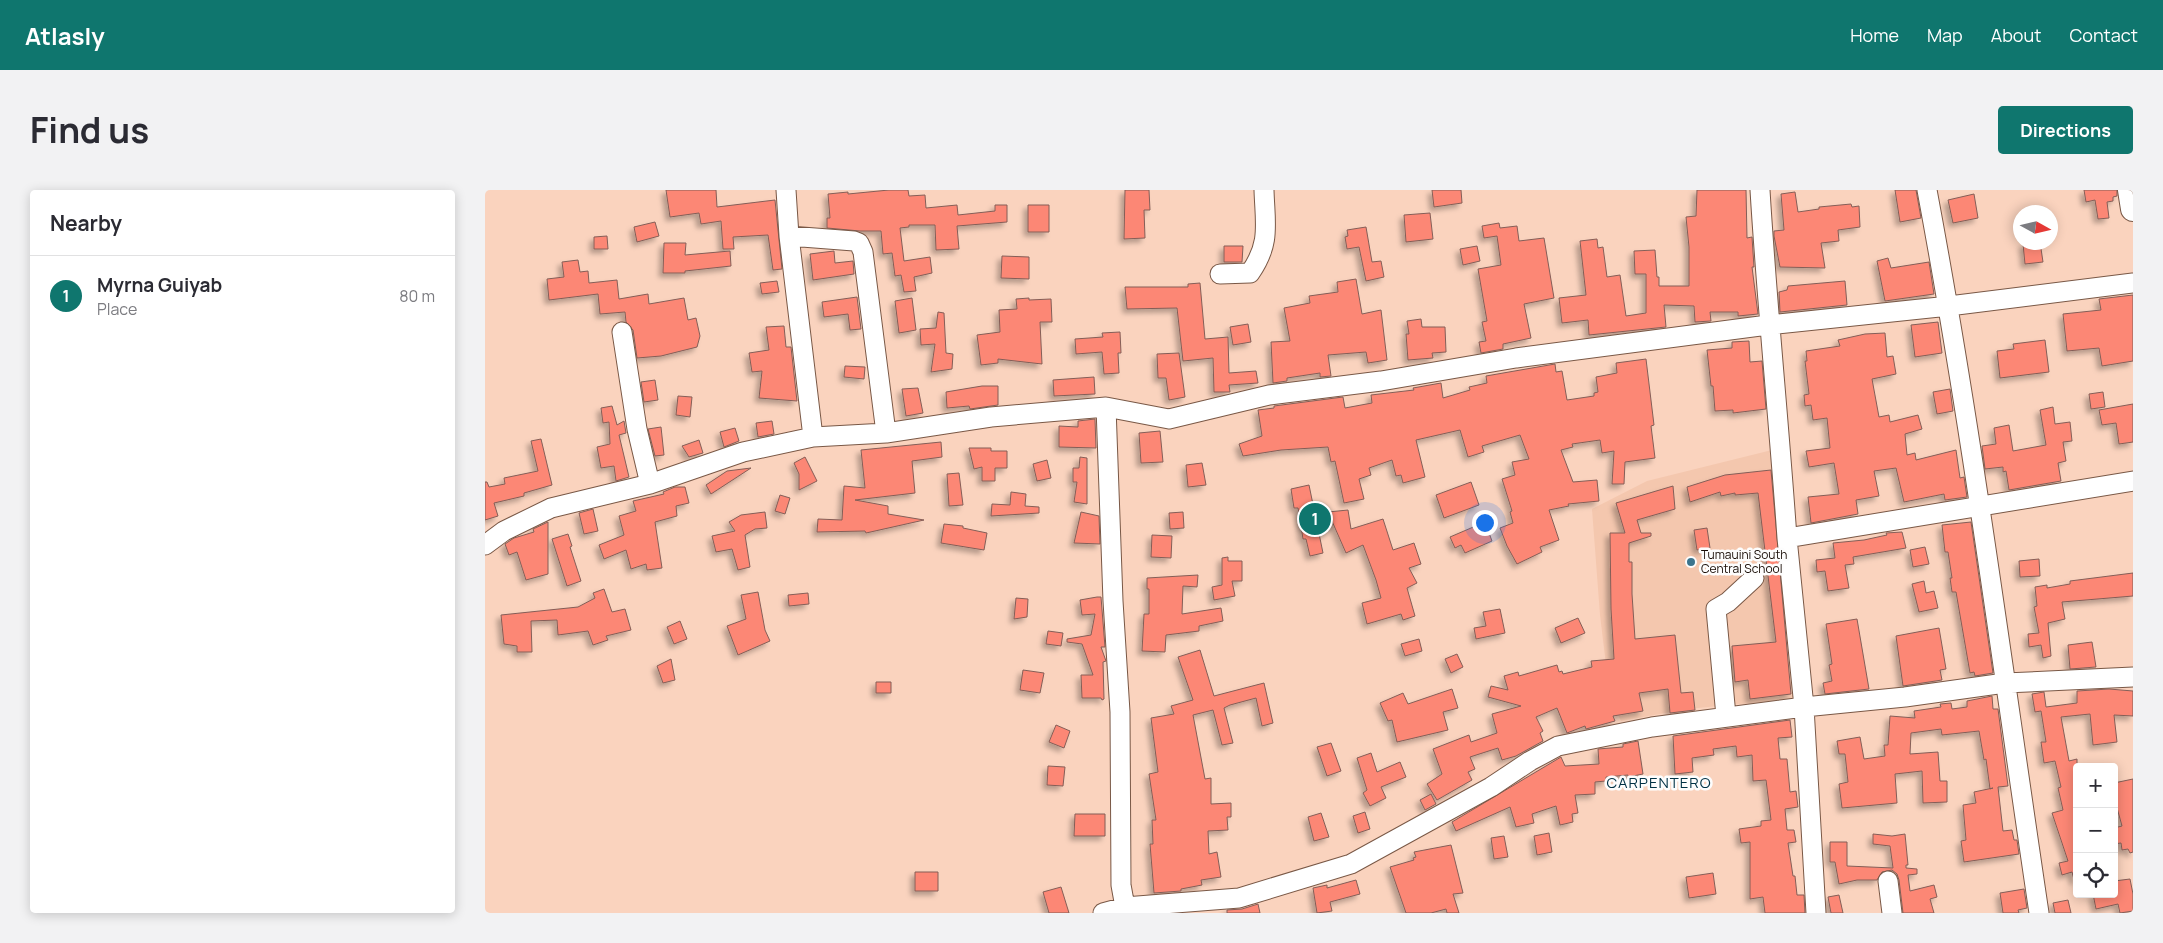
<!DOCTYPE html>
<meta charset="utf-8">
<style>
body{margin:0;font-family:Manrope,sans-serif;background:#f2f2f3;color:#2b2b33}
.controls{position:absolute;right:15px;bottom:15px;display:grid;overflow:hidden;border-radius:5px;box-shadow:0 2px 12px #0003}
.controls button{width:45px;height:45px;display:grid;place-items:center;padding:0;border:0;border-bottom:1px solid #e1e1e2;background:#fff;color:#2b2b33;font:25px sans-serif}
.compass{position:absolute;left:1528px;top:15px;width:45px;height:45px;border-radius:50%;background:#fff;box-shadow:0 2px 12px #0003;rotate:98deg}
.you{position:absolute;left:999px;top:332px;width:18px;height:18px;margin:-12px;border:4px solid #fff;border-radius:50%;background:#1a73e8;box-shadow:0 0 0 8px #1a73e833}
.badge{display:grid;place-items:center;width:32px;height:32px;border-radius:50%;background:#0f766e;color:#fff;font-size:16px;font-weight:700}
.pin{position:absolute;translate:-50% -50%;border:2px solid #fff;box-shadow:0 1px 5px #0006}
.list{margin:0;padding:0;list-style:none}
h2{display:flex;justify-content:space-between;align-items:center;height:65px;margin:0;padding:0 20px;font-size:21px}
h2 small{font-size:16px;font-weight:400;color:#7c7c81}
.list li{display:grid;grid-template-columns:32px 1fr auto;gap:15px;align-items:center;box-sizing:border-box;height:80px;padding:0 20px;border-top:1px solid #e1e1e2}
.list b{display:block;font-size:19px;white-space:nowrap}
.list p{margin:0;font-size:16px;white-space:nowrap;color:#7c7c81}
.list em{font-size:16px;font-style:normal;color:#7c7c81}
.icon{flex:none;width:28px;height:28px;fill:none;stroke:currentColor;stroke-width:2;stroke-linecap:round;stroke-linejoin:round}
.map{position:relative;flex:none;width:1648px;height:723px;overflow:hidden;border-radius:5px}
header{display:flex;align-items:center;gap:30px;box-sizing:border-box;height:70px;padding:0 25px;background:#0f766e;color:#fff}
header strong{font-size:24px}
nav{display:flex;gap:28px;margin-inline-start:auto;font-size:18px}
.intro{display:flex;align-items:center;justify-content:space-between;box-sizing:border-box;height:120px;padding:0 30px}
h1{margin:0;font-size:35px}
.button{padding:12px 22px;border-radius:5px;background:#0f766e;color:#fff;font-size:18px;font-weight:700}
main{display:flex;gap:30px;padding:0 30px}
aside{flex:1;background:#fff;border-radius:5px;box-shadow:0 2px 12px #0003}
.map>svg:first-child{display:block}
.built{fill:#f4c7ae}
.building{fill:#fc8775;stroke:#845e57;filter:url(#shadow)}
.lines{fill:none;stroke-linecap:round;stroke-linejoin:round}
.minor-casing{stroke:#795846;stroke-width:21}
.major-casing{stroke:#795846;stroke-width:26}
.minor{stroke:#fff;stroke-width:19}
.major{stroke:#fff;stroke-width:24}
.poi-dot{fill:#3b748d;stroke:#fdfdfd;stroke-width:2}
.labels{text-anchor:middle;stroke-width:5;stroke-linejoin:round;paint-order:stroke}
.poi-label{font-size:12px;fill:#190d06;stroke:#fdfdfd;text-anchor:start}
.quarter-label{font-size:15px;letter-spacing:1px;fill:#003144;stroke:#fdfdfd}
</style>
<header>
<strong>Atlasly</strong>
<nav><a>Home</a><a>Map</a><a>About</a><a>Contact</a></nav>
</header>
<div class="intro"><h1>Find us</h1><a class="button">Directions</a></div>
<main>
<aside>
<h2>Nearby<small></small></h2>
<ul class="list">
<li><span class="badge">1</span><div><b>Myrna Guiyab</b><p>Place</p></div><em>80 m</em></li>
</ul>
</aside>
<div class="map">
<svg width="1648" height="723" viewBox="0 0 1648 723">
<defs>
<filter id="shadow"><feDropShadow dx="-4" dy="4" stdDeviation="2.5" flood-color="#0004"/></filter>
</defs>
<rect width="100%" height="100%" fill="#fad3be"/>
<path class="built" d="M1287 260 1318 508 1202 519 1136 531 1125 508 1115 425 1107 319 1162 291Z"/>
<path class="building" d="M181 0H231L232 17 290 10 297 79 288 80 283 45 248 47 249 59H238L236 31 216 34 214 23 185 27Z
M404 0H423L424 6 440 5 441 18 472 15 473 25 510 21V15H522V32L472 36 474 59 451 60 450 35H424V37L415 38 419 71 445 67 447 83 429 87 431 101 419 102 416 85 410 86 407 63 398 64 396 41H375L342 38V28H345L343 4 363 2V4Z
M640 0H664L665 20H659L660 48 639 49Z
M947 0H976L977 13 949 17Z
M1212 0H1261L1262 48 1267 47 1269 77H1267L1273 124 1253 126V122H1225L1226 131 1210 132 1209 116 1179 115 1181 137 1104 145 1103 130 1077 133 1074 108 1101 105 1095 51 1112 49 1113 58 1118 57 1122 87 1135 85 1141 126 1161 123V84H1150L1149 61 1170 60 1172 87H1174V96H1204V57L1201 27 1211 26Z
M1410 0H1431L1436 28 1415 32Z
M1599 0H1632V6L1628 7V11L1622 12 1624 28 1613 29 1610 10 1601 12Z
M1310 2 1313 22 1334 19V17L1366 14 1367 17 1374 16 1375 37 1353 40 1354 51 1336 53 1340 78 1295 77 1289 46V41L1299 40 1296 4Z
M1489 4 1493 28 1468 33 1463 10Z
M543 15H564V42H543Z
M945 23 948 49 921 52 919 25Z
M170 32 174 46 152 52 149 37Z
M1014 33 1015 38 1032 36 1034 51 1059 48 1069 108 1039 114 1046 148 1018 154V159L996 163 994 152 1001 151 997 132 1002 131 993 79 1016 75 1012 46 999 48 997 36Z
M881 37 887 72 896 71 899 87 881 91 874 57 862 59 860 47 863 46 862 40Z
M122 46 123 59H109V47Z
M1555 52 1558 72 1540 74 1538 54Z
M179 53H201L200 65 245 61 246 76 200 81V83H178Z
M739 56H758L757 72H739Z
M992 56 995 71 978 75 975 59Z
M349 61 350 73 368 71 369 84 328 90 325 64Z
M517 66 544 67V89L516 88Z
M1403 68 1406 78 1444 72 1449 104 1400 111 1392 71Z
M93 70 95 82 103 81 104 93 132 90 134 109 163 104 164 114 199 108 203 130 211 128 215 146 212 157 176 166 152 168 148 140 141 132 140 122 115 124 113 104 64 110 62 89 79 87 77 72Z
M871 89 877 124 896 120 902 170 883 173 881 162 843 165 846 186 835 187V183L802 188V191L788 193 786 152 805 151 799 118 825 113 824 106 853 102 852 92Z
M292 91 294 102 277 104 275 93Z
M1360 91 1362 115 1295 122 1294 102 1302 100 1303 96Z
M715 93 720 149 743 147 744 183 771 181 773 193 744 195 745 202H729L728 168 698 171 692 118 642 119 640 97H703V94Z
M1648 105V171L1617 176 1614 158 1582 161 1578 124 1616 120 1614 109Z
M372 107 376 139 365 140 363 124 339 127 337 112Z
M427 108 431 140 414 143 410 111Z
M544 108V110L566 109 567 132H555L557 174 513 169V173L496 175 492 145 515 142 514 120 532 119 531 109Z
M453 122 459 123 461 163 468 164 467 179 446 182 450 154 436 155 435 139 451 138Z
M936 129 937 137H960L961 162 947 163 948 168 923 170 921 144H924L922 131Z
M1453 132 1457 163 1430 167 1426 135Z
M763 134 766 152 748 155 745 137Z
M299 136 301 157H306L312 211 274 208 277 181 267 182 264 163 284 160 281 137Z
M635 142 636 163H633L634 183 619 184 617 162 591 164 590 149 618 147 617 143Z
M1400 143 1402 167 1408 166 1411 184 1387 189 1394 227 1404 225 1405 232 1433 225 1437 239 1420 244 1422 265 1430 263 1431 270 1471 260 1475 288 1479 287 1482 307 1460 310 1459 304 1419 312 1411 278 1389 281 1394 306 1371 310 1373 324 1326 333 1323 307 1354 304 1349 273 1324 277 1321 261 1345 258 1342 228 1328 230 1326 215 1320 216 1319 205 1324 204 1320 171H1322L1321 161 1355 156 1353 150 1380 144Z
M1560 150 1564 182 1515 188 1512 161 1529 159 1528 154Z
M1264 151 1265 172 1277 171 1281 219 1248 223V220L1230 221 1228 196H1226L1222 160 1247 158V152Z
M694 163 700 207 684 210 681 188H673L672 164Z
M1161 169 1169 235 1166 236 1170 268 1140 272 1139 294H1127L1129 261 1117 263 1115 250 1087 254 1088 257 1076 260 1088 292 1112 290 1114 311 1083 314 1084 316 1064 320 1074 350 1055 357 1057 362 1032 374 1022 356 1015 338 1028 333 1025 322 1027 321 1017 289 1030 285 1027 272 1044 269 1035 245 997 256 999 262 983 267 975 240 931 250 940 287 918 293 916 285 911 286 907 270 884 278 886 285 874 289 879 309 859 313 850 271 846 272 843 257 796 260 758 266 754 254 777 246 773 220 789 218V216L858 207 860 218 887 213 886 205 929 200 928 198 956 193 958 208 985 200 984 197 1002 193 1001 186 1070 174 1071 182 1077 181 1082 210 1109 206V203L1113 202 1111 187 1132 183 1131 173Z
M360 176 380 177 379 189 359 187Z
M609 187 610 204 569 206 568 190Z
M170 190 173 210 159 212 156 192Z
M497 196H513V215L485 219 484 216 462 218 461 202Z
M433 198 438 223 421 226 417 199Z
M1465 199 1468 221 1452 224 1448 202Z
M1618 202 1620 217 1606 219 1604 204Z
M193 206 207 207 205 227 191 225Z
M1648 214V252L1634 254 1631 233 1617 235 1614 220Z
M127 216 132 235 139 231 141 243 134 245 144 287 131 291 129 276 116 278 112 257 125 254 124 232 118 233 116 218Z
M1568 217 1570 234 1585 232 1587 251 1578 252 1581 271 1573 273 1576 291 1524 300 1521 281 1518 282V277L1500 279 1497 256 1511 254 1509 238 1524 235 1528 261 1561 255 1555 220Z
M610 229 611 258 574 257V236L593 237V231Z
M287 231 289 244 273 247 271 233Z
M176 237 179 265 170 266 163 239Z
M250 238 254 251 239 257 235 242Z
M675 241 678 272 656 273 654 243Z
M56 249 67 295 39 303V306L9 313 13 326 0 330V292H2L4 297 20 294 19 288 53 281 46 251Z
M214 250 218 263 204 267 197 256Z
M456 252 457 267 427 271 430 303 370 310 403 316V324L439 330 381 343 380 341 332 342 333 329 357 330 359 296 380 298 376 260Z
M484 258H506V261H522V278H510V291H497V277L489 279Z
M320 267 332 291 314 300V284L309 273Z
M595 267 602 268V314L589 312 592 292H588V278H594Z
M562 270 566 288 552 291 548 274Z
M717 273 721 295 703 297 701 275Z
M266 278 226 304 221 295 242 281Z
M1286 280 1306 504 1265 509 1263 490 1250 492 1247 456 1291 452 1273 303 1250 305V303L1236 306 1235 302 1205 312 1202 297 1240 285Z
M474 283 478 315 464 316 462 284Z
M986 292 994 315 959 328 951 305Z
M824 295 838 363 825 366 821 349H818L813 318H809L806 299Z
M1188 296 1190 319 1152 330 1156 343H1166V346L1144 353V372H1147V404L1150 449 1190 445 1196 503 1208 502 1210 520 1185 523 1183 499 1154 503 1158 521 1128 526 1130 531 1101 539 1100 536 1082 543 1072 518 1051 527 1058 541 1055 543 1058 551 1031 566 1017 570 1013 558 985 567 990 579 983 582 987 590 952 610 942 594 957 584 948 559 984 545 986 552 1012 543 1007 524 1036 516 1003 507 1006 496 1023 500 1019 486 1033 482 1034 486 1072 475 1074 482 1077 481 1078 484 1107 477 1106 471 1129 469 1126 419 1125 343H1140L1131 313Z
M190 297H200L204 313 191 316 192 326 170 332 177 378 162 380 161 374 146 379 141 360 119 369 114 355 139 345 134 326 151 321 148 311 179 304 178 302Z
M526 302 541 304 540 316 554 317V323L506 326 507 314 525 315Z
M295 305 305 308 300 324 290 321Z
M108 319 113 341 99 344 94 323Z
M863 320 866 339 898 329 908 360 929 353 936 374 924 378 932 393 922 398 930 426 918 430 916 424 882 434 877 413 896 408 891 390 878 355 861 363 843 322Z
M280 322 282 338 270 339 260 345 265 377 253 380 247 359 231 362 227 346 250 341 244 332 256 325Z
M596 322 614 326 615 354 589 353Z
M698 322 699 338 685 339 684 323Z
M63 332V384L41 390 32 362 24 365 20 354 29 348 49 342 48 339Z
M1000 332 1007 351 980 363 976 355 970 358 965 347Z
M1486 332 1508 483 1490 486 1489 482 1485 483 1471 402H1467L1465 388H1467L1463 362H1460L1457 335Z
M459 334 478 336V338L502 343 499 360 456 353Z
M1222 338 1225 358 1212 360 1209 340Z
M1417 342 1421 358 1368 367 1369 374 1360 375 1364 398 1343 401 1340 381 1332 382 1331 370 1350 368 1348 353 1379 350 1402 345 1401 343Z
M83 344 87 356 85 357 96 391 82 396 67 349Z
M667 345 687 346 686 368 666 367Z
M1440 357 1444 374 1428 377 1425 360Z
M743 367V371H757V391H747L750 406 729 410 727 397 737 395V368Z
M1554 369 1555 386 1535 387 1534 371Z
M1648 383V406L1577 412 1580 429 1563 433 1566 466 1558 468 1556 455 1544 457 1543 444 1554 443 1549 417 1552 416 1550 397 1562 395V398L1585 394V391Z
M713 385 712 397 698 396 697 424 736 418 738 431 714 436V441L681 445 680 462 657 461 659 424H664V399H662V388Z
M1439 391 1441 403 1449 401 1453 418 1434 422 1427 394Z
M119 399 127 422 140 419 146 440 121 446 123 450 108 455 103 441 73 445 72 430 46 431 47 462H32V456L19 454 16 425 93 417 110 408 108 403Z
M273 402 280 440 285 451 253 465 242 436 261 429 256 405Z
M323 403 324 414 304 416 303 405Z
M612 407H616L620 457H616L621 471 618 472 619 509 617 510 616 508H597L596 485H608L597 454 582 452V449L606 445 610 424 597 425 595 410Z
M531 408 543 409 542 427 529 429Z
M1015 419 1020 443 991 449 989 438 1001 436 998 422Z
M1093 428 1100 443 1076 453 1070 438Z
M1372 429 1384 499 1340 504 1338 493 1347 491 1344 475 1347 474 1341 434Z
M195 431 202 449 189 454 182 437Z
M1454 438 1461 479 1455 480 1457 490 1418 496 1411 446Z
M563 441 578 443 576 456 561 454Z
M934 449 937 461 920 466 916 454Z
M1607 452 1611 477 1585 479 1583 455Z
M715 460 729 506 779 493 788 533 777 536 771 508 745 515 739 518 748 553 737 555 728 520 708 525 720 589 726 588V614L746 613V627H742L743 640 723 641 724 664 732 662 736 687 716 690 717 695 696 699V701L669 703 665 654H668L667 630H671L664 584 673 582 666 528 689 524 686 516 708 510 693 467Z
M972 464 978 477 966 483 960 469Z
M186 469 190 490 178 493 172 476Z
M538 480 559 483 555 503 535 500Z
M391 492H406V503H391Z
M967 499 973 518 958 522 963 540 912 552 907 530 903 531 895 513 918 503 923 514Z
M1624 499 1648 501V526L1629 525 1632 552 1608 555 1605 524 1576 527 1584 571 1592 569V690H1589L1587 682 1577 685 1574 673 1583 671 1567 623 1578 620 1573 598 1576 597 1570 571 1559 573 1556 552H1561L1556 521 1550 522 1547 504 1559 502 1561 517 1592 513V501Z
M1507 506 1508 519H1513L1523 596 1513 597 1518 641 1527 640 1529 650H1532L1534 664 1479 672 1476 651 1481 650 1478 615 1491 613 1489 602 1508 598 1505 599 1501 569 1499 570 1494 541 1457 545 1456 539 1426 543 1425 564 1453 562 1455 591H1462V612L1438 613 1437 581 1410 584 1412 613 1357 618 1354 594 1363 592 1360 564H1354L1352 551 1375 547 1379 569 1400 566 1399 555H1403L1405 526 1430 528 1429 521 1456 517 1455 514 1466 513 1467 519 1482 517V511Z
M1305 530 1307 547 1293 548 1295 569H1302L1305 602 1311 601 1313 617 1300 619 1302 640H1309L1311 652 1303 653 1308 686H1310L1312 705H1319L1320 723H1280L1278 707 1265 709V652L1256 653 1254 639 1276 636V631L1286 630 1281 590 1268 591 1267 565 1252 567 1251 556 1228 559 1229 565 1207 568 1208 582 1190 584 1188 546Z
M571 535 585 541 579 558 564 552Z
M1153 551 1158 584 1143 587V585L1121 587V591L1110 592V604L1090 605 1093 623 1087 624 1088 632 1075 635 1071 616 1047 624 1049 633 1031 637 1025 617 971 641 967 632 1076 567 1080 576 1114 574 1113 559 1138 557V554Z
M846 553 856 581 842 586 832 557Z
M886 563 892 582 915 572 921 587 896 597 901 608 885 616 878 603 882 600 872 568Z
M563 576 580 577 578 596 562 595Z
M1648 589V662L1645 663 1643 659 1637 660 1636 653 1629 654V638L1637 636 1629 607V593Z
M946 604 951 614 940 620 935 610Z
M880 622 885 639 873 643 868 626Z
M836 623 844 647 829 651 823 627Z
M590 624H620V646H589Z
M1064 643 1067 662 1052 665 1049 646Z
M1388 644 1407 646 1420 644 1423 675H1421V678L1432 679V684L1423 685 1425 701 1449 695 1452 707 1445 709 1449 723H1418L1414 690 1412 684 1407 680 1397 682 1392 690H1372L1354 694 1350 672H1345V652H1362V676L1408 678 1405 656 1388 654Z
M1019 646 1023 667 1009 669 1006 648Z
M966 655 978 703 968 704 974 723H962L961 719 946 723H921L905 677 929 670 928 668 931 667 929 662Z
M430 682H453V701H430Z
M1228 683 1231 704 1204 708 1201 687Z
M1645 689 1648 704V721L1635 723 1633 714 1611 719 1608 704H1632L1629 691Z
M871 690 875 704 845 712 847 721 832 723 828 698 842 695V698Z
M576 697 584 723H564L558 702Z
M1539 699 1542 718 1533 720 1534 723H1518L1515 703Z
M1354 705 1358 723H1346L1343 707Z
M1583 710 1586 723H1570L1568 713Z
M773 714 775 723H742V720L757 719Z"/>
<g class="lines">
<g class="minor-casing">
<path id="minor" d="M301 0 304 46 328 247 401 243 506 227 621 217 684 229 784 205 896 191 1031 168 1283 135 1464 116 1648 93
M1275 0C1282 116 1294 232 1302 348
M1442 0C1487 240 1518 482 1554 723
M304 46 369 51 374 53 378 62 401 243
M735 84 765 83C786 53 780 34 779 0
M137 142 152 239 165 294
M621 217 628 411 635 522 636 695 640 717
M0 355 19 341 66 318 165 294 258 262 328 247
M1241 526 1231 419 1243 412 1269 388
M1403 691 1407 723
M618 723 640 717 754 708 866 674 1006 597 1045 571 1073 556 1167 537 1319 517 1420 507 1520 493 1648 487
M1331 723 1319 517 1302 348 1648 291"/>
</g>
<g class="major-casing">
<path id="major" d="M1645 0 1648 19"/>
</g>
<use href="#minor" class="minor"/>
<use href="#major" class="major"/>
</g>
<circle class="poi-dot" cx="1206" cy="372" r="5"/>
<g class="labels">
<g class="poi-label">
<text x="1216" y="369">Tumauini South<tspan x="1216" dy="14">Central School</tspan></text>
</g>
<g class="quarter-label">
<text x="1174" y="598">CARPENTERO</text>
</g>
</g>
</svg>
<div class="controls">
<button>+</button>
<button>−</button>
<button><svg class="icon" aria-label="locate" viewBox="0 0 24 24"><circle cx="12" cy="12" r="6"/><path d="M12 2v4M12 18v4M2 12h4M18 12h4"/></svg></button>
</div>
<svg class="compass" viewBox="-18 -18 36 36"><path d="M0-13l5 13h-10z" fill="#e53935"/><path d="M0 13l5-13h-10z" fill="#7c7c81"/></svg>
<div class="you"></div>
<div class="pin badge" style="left:830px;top:329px">1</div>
</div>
</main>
